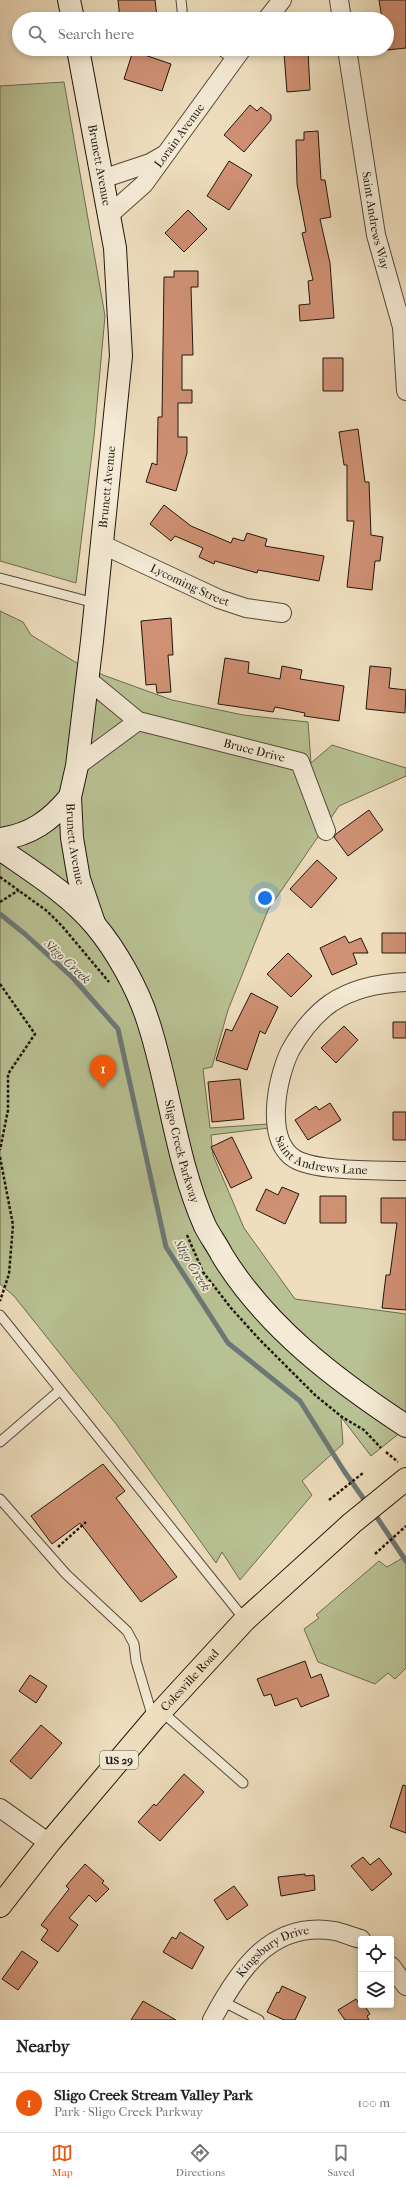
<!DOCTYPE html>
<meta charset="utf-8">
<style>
body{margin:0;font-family:"IM FELL French Canon",serif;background:#f2f2f2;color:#202124}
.controls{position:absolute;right:12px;bottom:12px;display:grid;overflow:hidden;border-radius:4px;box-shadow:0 2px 6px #0003}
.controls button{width:36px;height:36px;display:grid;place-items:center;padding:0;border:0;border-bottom:1px solid #e0e0e0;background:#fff;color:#202124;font:20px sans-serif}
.you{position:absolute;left:265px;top:898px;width:14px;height:14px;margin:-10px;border:3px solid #fff;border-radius:50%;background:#1a73e8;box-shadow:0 0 0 6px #1a73e833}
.badge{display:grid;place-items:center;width:26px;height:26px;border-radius:50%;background:#ea580c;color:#fff;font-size:13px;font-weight:700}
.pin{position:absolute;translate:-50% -33px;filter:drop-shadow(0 1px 2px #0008)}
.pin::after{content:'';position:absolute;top:21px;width:14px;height:12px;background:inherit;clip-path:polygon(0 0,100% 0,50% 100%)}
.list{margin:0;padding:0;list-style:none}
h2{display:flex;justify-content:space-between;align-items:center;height:52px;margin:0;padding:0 16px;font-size:17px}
h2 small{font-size:13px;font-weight:400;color:#757577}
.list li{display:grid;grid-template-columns:26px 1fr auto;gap:12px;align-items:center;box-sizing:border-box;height:60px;padding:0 16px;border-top:1px solid #e0e0e0}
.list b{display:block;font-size:15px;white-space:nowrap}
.list p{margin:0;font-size:13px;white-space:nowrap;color:#757577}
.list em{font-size:13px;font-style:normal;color:#757577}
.icon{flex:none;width:22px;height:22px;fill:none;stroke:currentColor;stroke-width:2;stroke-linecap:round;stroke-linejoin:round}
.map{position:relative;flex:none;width:406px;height:2020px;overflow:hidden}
.search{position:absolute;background:#fff;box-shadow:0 2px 6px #0003;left:12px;right:12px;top:12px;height:44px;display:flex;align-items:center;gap:10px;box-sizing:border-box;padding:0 14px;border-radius:22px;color:#757577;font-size:15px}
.sheet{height:112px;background:#fff}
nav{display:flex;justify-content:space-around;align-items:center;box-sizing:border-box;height:56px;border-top:1px solid #e0e0e0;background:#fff;font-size:11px;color:#757577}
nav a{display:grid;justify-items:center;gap:2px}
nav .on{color:#ea580c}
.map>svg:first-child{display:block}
.green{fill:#b8c193;stroke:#6c6c50}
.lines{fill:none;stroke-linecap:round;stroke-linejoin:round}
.stream{stroke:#6c7877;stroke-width:5}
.building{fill:#cf9073;stroke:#20170e}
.lane-casing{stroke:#54493a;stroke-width:11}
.street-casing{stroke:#54493a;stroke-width:20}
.secondary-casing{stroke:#20170e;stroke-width:24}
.highway-casing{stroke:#20170e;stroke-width:24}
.path{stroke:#20170e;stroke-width:2.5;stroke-dasharray:3 2;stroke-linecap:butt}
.lane{stroke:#f4ead5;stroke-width:9}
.street{stroke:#f4ead5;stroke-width:18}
.secondary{stroke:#f4ead5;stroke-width:22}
.highway{stroke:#eedebe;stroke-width:22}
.labels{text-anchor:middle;stroke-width:3.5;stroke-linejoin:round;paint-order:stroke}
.shield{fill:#f4ead5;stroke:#60564a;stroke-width:1}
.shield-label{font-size:11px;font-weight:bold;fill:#20170e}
.street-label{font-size:12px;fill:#20170e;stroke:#f4ead5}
.water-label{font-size:13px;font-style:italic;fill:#4c504b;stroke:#f4ead5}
</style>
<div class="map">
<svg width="406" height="2020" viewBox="0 0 406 2020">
<rect width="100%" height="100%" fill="#eedebe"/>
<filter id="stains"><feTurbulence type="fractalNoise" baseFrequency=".005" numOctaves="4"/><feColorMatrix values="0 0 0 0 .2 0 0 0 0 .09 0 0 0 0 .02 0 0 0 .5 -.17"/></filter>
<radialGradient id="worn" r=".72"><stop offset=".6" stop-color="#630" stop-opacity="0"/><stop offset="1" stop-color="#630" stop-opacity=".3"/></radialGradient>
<path class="green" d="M64 82 105 316 94 437 76 583 0 561V86Z
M0 611 23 622 31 635 75 662 103 675 172 700 243 715 308 722 311 763 332 745 406 768V776L339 806 268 910 228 1010 212 1067 203 1069 210 1128 268 1124 269 1128 211 1135 213 1155 244 1228 295 1299 406 1314V1428L371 1456 341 1417 343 1444 302 1481 312 1495 240 1580 222 1552 216 1563 116 1424 14 1296 0 1284Z
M406 1556V1668L395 1679 388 1673 375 1684 318 1662 304 1629 319 1618 316 1615 379 1561 387 1567Z"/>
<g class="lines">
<path class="stream" d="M0 914 25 934 73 978 118 1029 166 1247 228 1343 300 1401 344 1471 368 1505
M374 1513 406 1561"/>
</g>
<path class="building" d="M118 0H155L157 17 120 19Z
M379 0H406V48L387 50V19H382Z
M133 51 171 64 162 91 124 79Z
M308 51 310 90 287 92 284 53Z
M250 105 257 111 261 107 271 115V120L244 152 224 135Z
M318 131 321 180H325L331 217 320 219 330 263 334 318 300 321 299 305 310 304 308 281 313 280 302 233 306 232 297 184 296 140H304V132Z
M229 161 252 175 229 210 207 196Z
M188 210 207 229 184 252 165 233Z
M174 271H198V287H191L193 355H182V390H192V403H178V437H187V453L176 491 146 482 152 463 157 465 158 417H162L164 277H174Z
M323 358H343V391H323Z
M358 429 365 482H369L371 535 383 537 380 561H375L372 590 347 587 354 521H347V465H344L339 432Z
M164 505 191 526 231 543 233 538 244 541 247 533 267 539 265 546 324 556 319 581 258 570 257 573 215 561 214 564 199 557 203 548 175 536 171 541 150 524Z
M171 618 173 655H168L171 692 157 693 156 684 146 685 141 621Z
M225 658 249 662 248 673 280 679 282 666 302 670 300 679 344 686 339 721 304 716 305 713 275 707 273 712 218 704Z
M370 666 391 668 389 688 406 690 405 713 366 709Z
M369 810 383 830 348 856 334 837 336 834Z
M317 860 337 878 311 908 290 889Z
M382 933H406V953H382Z
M345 936 349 943 361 938 368 953H353L357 964 332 975 320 948Z
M288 953 312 976 291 997 267 974Z
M251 993 278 1007 265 1034 260 1031 247 1070 216 1060 226 1029 232 1031Z
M393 1022H406V1038H393Z
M344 1026 358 1040 336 1063 321 1048Z
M240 1079 244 1119 212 1122 208 1082Z
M330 1103 341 1120 308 1140 295 1120 316 1106 319 1110Z
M393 1112H406V1140H393Z
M232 1137 252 1178 231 1188 211 1147Z
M282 1187 299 1194 285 1224 256 1210 266 1189 278 1195Z
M320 1196H346V1223H320Z
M381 1198H406V1310L382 1308 386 1275H390L397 1223H381Z
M103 1464 125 1491 116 1498 177 1577 141 1602 80 1523 52 1544 31 1516Z
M305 1661 311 1678 321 1674 329 1696 301 1707 297 1698 275 1706 271 1694 264 1696 257 1679Z
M30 1675 47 1686 36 1703 19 1691Z
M41 1725 62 1743 31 1779 10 1761Z
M184 1774 204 1792 160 1841 138 1822 154 1804 156 1806Z
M403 1785 406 1786V1833L390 1827Z
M363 1857 370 1865 379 1858 392 1874 372 1891 351 1866Z
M85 1864 104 1881 102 1883 109 1889 96 1902 89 1895 69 1918 78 1925 58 1952 41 1940 48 1930 41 1925 69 1889 66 1886Z
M305 1874V1876L314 1875 315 1890 281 1896 278 1877Z
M234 1886 248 1905 227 1920 214 1900Z
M180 1932 204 1947 192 1969 163 1952 172 1937 176 1939Z
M22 1951 38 1962 18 1990 2 1979Z
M282 1986 306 1997 295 2020H284L267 2012 277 1992 279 1993Z
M356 1999 360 2005H364L370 2014 367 2016 369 2020H345L338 2010Z
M143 2001 176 2020H131Z"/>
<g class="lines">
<g class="lane-casing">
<path id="lane" d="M181 0 183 19
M219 49 234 60
M0 578 95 603
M0 1315 245 1620
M0 1442 59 1391
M0 1499 66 1574 127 1631 134 1644 136 1661 153 1718
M161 1711 243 1783
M222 2001 259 2020"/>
</g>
<g class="street-casing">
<g id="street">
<path d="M339 0 342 19"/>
<path d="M267 19 282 0"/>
<path id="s1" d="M347 49 376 235 402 327 406 391"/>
<path d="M102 179 150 163 164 155"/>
<path id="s2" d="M108 216 144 184 242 49"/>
<path id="s3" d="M101 544 219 599 246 608 282 613"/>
<path id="s4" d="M87 679 138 721 300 762 326 831"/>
<path d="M77 766 138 721"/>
<path id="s5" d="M406 982C381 983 352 989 331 1003 314 1015 300 1033 290 1051 277 1078 264 1140 295 1159 318 1172 378 1170 406 1171"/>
<path d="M0 1808 49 1843"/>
<path d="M391 1966 406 1986"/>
<path id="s6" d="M212 2020C238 1971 271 1920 335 1931 344 1933 352 1937 361 1939"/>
</g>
</g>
<g class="secondary-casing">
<g id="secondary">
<path d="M69 0 73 19"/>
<path id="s7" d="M78 49 115 248 121 356 92 641 77 766 70 797 72 838 79 879 94 923"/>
<path d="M0 839C31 835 51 820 70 797"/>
<path id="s8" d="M0 849C33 872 69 894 95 925 116 950 138 989 148 1021 170 1088 176 1161 205 1226 210 1236 217 1245 222 1255 266 1327 336 1380 406 1426"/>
</g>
</g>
<g class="highway-casing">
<g id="highway">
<path id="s9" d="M0 1906 49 1843 154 1719 245 1620 352 1523 406 1479"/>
</g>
</g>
<path class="path" d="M0 877 47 911 62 926 109 982
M0 902 19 890
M0 984 35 1034 8 1074V1110L0 1150
M0 1157 13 1225 9 1274 0 1301
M187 1235 203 1272 231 1308 259 1339 315 1395 342 1417 364 1430 381 1448
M386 1452 398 1462
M329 1500 363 1473
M58 1547 86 1522
M375 1554 406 1526"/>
<use href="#lane" class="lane"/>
<use href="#street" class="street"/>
<use href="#secondary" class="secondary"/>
<use href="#highway" class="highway"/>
</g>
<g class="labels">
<rect class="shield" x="100" y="1751" width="38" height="18" rx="3"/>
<g class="shield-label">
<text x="119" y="1764">US 29</text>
</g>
<g class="street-label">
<text dy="4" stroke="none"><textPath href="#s2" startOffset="108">Lorain Avenue</textPath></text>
<text dy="4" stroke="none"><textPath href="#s7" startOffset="118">Brunett Avenue</textPath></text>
<text dy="4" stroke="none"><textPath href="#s1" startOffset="174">Saint Andrews Way</textPath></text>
<text transform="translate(107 487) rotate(-84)" y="4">Brunett Avenue</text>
<text dy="4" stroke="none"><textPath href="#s3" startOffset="98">Lycoming Street</textPath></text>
<text dy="4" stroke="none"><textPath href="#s4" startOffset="186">Bruce Drive</textPath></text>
<text dy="4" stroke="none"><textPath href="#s7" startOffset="802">Brunett Avenue</textPath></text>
<text dy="4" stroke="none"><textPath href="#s5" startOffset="281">Saint Andrews Lane</textPath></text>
<text dy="4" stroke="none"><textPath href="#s8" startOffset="367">Sligo Creek Parkway</textPath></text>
<text dy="4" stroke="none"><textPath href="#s9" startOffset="295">Colesville Road</textPath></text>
<text dy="4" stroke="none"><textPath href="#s6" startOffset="95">Kingsbury Drive</textPath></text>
</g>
<g class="water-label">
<text transform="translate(68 961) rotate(43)" y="5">Sligo Creek</text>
<text transform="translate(193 1265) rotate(59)" y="5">Sligo Creek</text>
</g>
</g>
<rect width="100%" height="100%" filter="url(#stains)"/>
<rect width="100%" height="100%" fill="url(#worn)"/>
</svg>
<div class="controls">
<button><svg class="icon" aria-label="locate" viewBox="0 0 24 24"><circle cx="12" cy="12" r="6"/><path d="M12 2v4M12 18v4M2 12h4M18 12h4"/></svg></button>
<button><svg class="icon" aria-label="layers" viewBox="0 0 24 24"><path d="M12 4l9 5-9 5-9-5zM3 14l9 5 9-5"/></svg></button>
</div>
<div class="you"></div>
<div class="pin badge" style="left:103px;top:1088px">1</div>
<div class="search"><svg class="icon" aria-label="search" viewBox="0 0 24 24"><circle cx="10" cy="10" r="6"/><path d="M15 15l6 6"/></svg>Search here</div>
</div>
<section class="sheet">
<h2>Nearby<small></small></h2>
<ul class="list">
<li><span class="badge">1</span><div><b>Sligo Creek Stream Valley Park</b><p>Park · Sligo Creek Parkway</p></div><em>100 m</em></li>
</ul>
</section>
<nav>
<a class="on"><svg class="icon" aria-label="map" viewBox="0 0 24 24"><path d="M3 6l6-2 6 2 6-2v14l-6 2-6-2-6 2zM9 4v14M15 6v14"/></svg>Map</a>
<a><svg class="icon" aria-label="directions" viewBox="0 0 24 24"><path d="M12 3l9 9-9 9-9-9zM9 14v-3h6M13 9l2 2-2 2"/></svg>Directions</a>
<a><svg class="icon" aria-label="saved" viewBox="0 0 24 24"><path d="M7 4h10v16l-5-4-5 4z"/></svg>Saved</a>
</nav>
